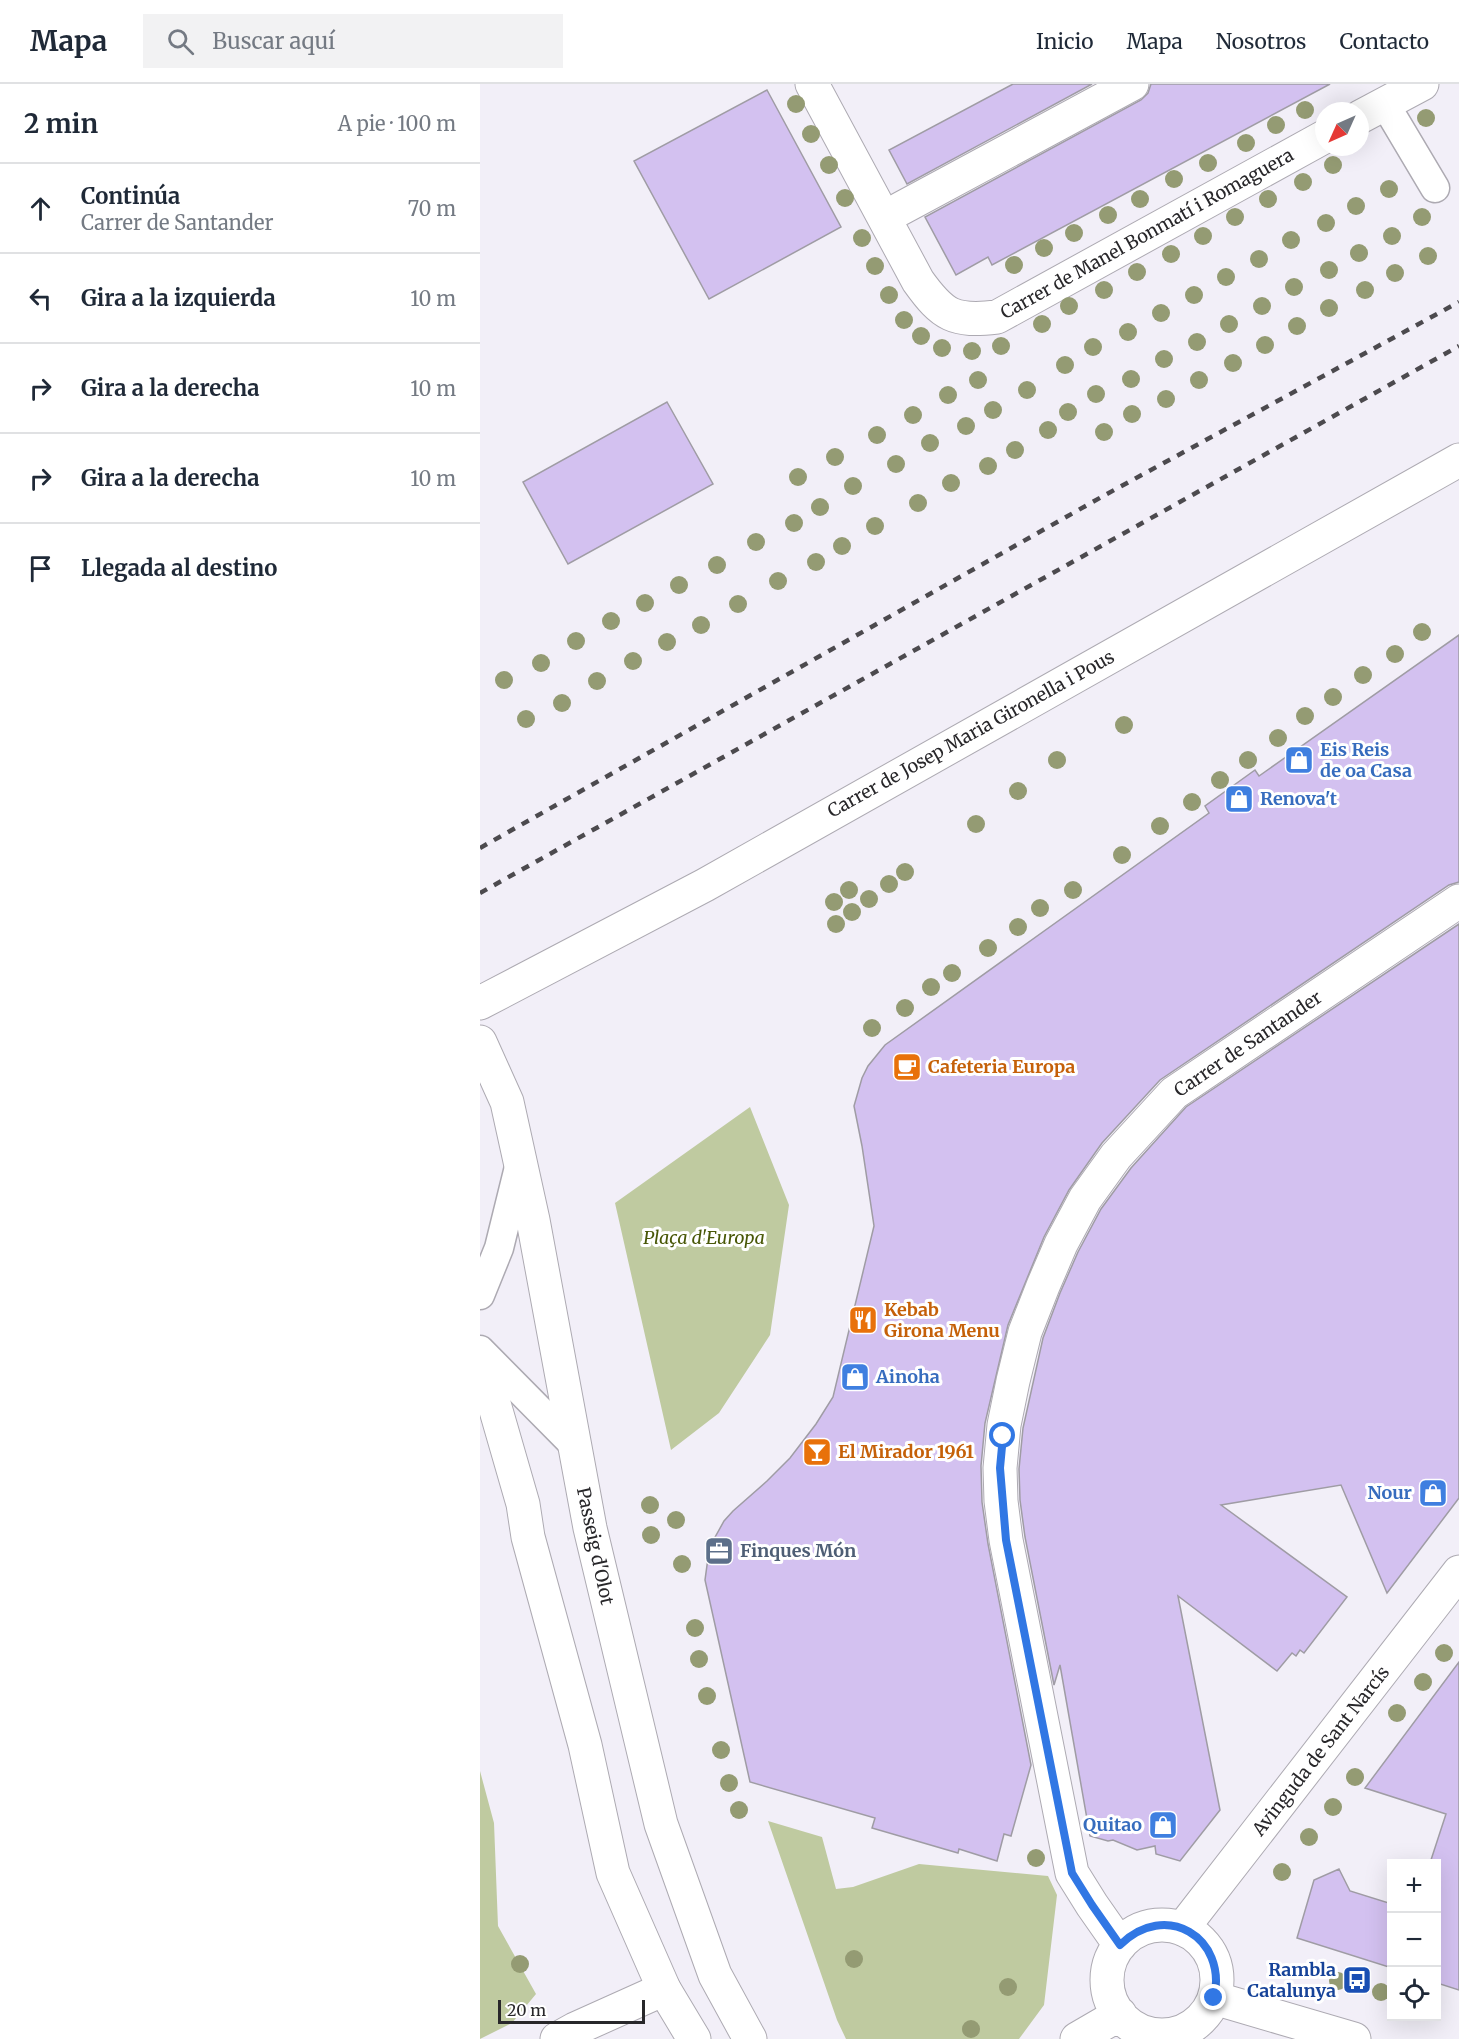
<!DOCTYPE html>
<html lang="es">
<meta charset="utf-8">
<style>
body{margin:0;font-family:Merriweather,serif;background:#f2f2f3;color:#1f2937}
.controls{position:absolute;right:18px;bottom:18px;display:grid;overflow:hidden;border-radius:0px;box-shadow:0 6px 24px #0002}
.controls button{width:54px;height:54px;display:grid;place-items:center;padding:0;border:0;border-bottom:2px solid #e0e1e3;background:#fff;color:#1f2937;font:30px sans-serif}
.compass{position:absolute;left:835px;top:18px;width:54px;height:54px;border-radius:50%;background:#fff;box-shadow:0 6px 24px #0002;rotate:225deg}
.scale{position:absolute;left:18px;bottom:15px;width:147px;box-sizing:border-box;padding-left:6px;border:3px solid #28272a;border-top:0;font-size:16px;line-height:21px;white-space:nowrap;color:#28272a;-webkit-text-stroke:4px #fff;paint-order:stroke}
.stop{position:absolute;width:18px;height:18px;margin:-14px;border:4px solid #3177e4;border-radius:50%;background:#fff}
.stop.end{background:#3177e4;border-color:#fff;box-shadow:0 2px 6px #0008}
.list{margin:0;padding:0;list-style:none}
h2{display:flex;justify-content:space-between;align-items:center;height:78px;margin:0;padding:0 24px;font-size:26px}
h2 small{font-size:20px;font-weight:400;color:#747a83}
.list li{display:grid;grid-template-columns:39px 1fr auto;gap:18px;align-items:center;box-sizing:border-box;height:90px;padding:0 24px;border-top:2px solid #e0e1e3}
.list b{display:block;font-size:22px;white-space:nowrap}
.list p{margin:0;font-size:20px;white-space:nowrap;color:#747a83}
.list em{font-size:20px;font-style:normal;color:#747a83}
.icon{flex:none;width:33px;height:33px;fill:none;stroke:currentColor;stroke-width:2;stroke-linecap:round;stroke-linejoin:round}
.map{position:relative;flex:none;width:979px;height:1955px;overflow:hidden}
header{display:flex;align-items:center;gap:36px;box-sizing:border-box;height:84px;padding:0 30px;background:#fff;border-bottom:2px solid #e0e1e3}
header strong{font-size:28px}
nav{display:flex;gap:33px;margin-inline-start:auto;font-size:21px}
.search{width:420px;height:54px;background:#f2f2f3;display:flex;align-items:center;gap:15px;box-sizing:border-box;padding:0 21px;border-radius:0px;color:#747a83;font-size:22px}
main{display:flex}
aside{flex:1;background:#fff}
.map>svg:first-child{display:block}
.green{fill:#bfcaa0}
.building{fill:#d3c1f0;stroke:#9f9ca4;stroke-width:1.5}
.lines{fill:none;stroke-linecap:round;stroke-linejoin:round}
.lane-casing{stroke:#adaab2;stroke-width:31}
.street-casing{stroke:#adaab2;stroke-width:35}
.secondary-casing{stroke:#adaab2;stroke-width:35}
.lane{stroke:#fff;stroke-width:28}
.street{stroke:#fff;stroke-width:33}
.secondary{stroke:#fff;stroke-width:33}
.rail{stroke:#4c4a4e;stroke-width:4.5;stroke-dasharray:8 8;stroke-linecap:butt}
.tree{fill:#949b73}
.route{stroke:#3177e4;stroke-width:8}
.labels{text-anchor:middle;stroke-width:6;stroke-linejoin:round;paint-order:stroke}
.street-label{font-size:18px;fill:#28272a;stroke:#fff}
.shop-label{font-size:18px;font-weight:bold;fill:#366cbe;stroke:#fff;text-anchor:start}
.food-label{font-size:18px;font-weight:bold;fill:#c56008;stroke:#fff;text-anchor:start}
.park-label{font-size:18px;font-style:italic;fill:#485707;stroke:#fff}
.service-label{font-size:18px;font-weight:bold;fill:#4e5e75;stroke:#fff;text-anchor:start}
.transit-label{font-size:18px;font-weight:bold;fill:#164399;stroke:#fff;text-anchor:end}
</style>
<header>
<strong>Mapa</strong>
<div class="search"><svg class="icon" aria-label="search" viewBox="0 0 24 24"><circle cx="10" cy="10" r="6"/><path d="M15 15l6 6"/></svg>Buscar aquí</div>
<nav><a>Inicio</a><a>Mapa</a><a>Nosotros</a><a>Contacto</a></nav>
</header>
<main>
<aside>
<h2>2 min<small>A pie · 100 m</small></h2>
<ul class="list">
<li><svg class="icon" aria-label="ahead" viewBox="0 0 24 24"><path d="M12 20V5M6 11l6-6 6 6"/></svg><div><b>Continúa</b><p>Carrer de Santander</p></div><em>70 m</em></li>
<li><svg class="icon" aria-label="left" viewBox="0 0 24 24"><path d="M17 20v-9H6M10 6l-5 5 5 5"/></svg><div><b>Gira a la izquierda</b></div><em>10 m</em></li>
<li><svg class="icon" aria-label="right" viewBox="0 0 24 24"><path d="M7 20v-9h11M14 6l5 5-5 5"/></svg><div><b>Gira a la derecha</b></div><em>10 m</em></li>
<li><svg class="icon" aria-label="right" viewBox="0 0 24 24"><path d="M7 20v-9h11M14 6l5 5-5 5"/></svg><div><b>Gira a la derecha</b></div><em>10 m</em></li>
<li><svg class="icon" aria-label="arrive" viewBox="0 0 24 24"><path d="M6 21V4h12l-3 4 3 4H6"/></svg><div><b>Llegada al destino</b></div></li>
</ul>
</aside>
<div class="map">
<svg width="979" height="1955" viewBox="0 0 979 1955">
<rect width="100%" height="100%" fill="#f2eff8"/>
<path class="green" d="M270 1023 309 1121 290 1251 239 1329 191 1366 135 1119Z
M0 1687 14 1739 18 1842 56 1910 32 1939 0 1955Z
M288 1737 342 1753 356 1805 373 1803 439 1780 568 1792 577 1811 564 1921 539 1955H366L357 1936Z"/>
<path class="building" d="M533 0H612L427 100 409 66Z
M671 0H850L512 181 508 173 476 191 445 133 661 16 668 9Z
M287 6 361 143 229 215 154 77Z
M187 318 233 400 88 480 43 398Z
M979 551V798L969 801 680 996 622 1059 589 1106 564 1153 528 1241 505 1339 501 1382 502 1418 508 1460 551 1681 531 1752 524 1750 517 1777 479 1765 478 1769 392 1744 395 1734 270 1698 225 1496 228 1474 234 1455 244 1437 253 1427 287 1397 310 1374 336 1340 353 1313 394 1142 382 1062 374 1022 382 994 388 982 405 961 729 729 725 722 775 686 779 692Z
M979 840V1414L907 1509 861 1401 741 1421 867 1513 824 1569 820 1566 816 1572 812 1569 797 1587 698 1512 740 1726 700 1777 676 1770 675 1762 657 1766 633 1756 628 1757 610 1752 580 1581 574 1601 545 1453 540 1416 539 1385 543 1344 563 1254 580 1209 598 1168 621 1125 651 1084 706 1023Z
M979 1578V1906L957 1899V1779H950L966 1730 885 1704Z
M859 1785 870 1807 912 1820V1884L817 1854 834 1796Z"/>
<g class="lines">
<g class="lane-casing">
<path id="lane" d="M905 20 955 104
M0 1211 19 1164 40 1079
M0 1266 94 1361"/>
</g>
<g class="street-casing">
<path id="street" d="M332 0 438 197C463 232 474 238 517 233L844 53
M880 33 942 0
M420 125 652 0
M0 919 225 801 979 376
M627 1896a55 55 0 1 1 110 0a55 55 0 1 1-110 0Z
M702 1845 979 1488
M640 1861 612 1821 592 1789 526 1456 521 1417 520 1384 524 1341 533 1297 545 1248 563 1202 581 1160 605 1115 636 1072 694 1009 979 817
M734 1914 874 1955
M77 1955 95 1945 184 1905
M597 1955 640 1930"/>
</g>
<g class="secondary-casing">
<path id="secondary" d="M0 958 27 1018 53 1136 110 1444 181 1740 235 1891 270 1955
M0 1271 43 1420 48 1453 105 1661 133 1789 184 1905 214 1955"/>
</g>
<use href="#lane" class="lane"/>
<use href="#street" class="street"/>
<use href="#secondary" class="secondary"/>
<path class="rail" d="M0 764 625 411 979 218
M0 809 979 262"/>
</g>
<g class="tree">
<circle cx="316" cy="20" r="9"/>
<circle cx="825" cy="26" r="9"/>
<circle cx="946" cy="34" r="9"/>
<circle cx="796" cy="41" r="9"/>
<circle cx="331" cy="50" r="9"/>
<circle cx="766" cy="59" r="9"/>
<circle cx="728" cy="79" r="9"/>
<circle cx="349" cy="81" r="9"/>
<circle cx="853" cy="81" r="9"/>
<circle cx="694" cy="95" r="9"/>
<circle cx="823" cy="98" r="9"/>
<circle cx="909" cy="105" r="9"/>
<circle cx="365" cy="114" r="9"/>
<circle cx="660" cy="115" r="9"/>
<circle cx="788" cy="115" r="9"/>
<circle cx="876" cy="122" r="9"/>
<circle cx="628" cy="131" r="9"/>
<circle cx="755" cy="133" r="9"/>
<circle cx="942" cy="133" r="9"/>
<circle cx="846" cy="139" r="9"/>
<circle cx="594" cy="149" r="9"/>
<circle cx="723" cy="152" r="9"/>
<circle cx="912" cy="152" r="9"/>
<circle cx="382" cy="154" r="9"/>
<circle cx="811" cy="156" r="9"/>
<circle cx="564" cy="164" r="9"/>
<circle cx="879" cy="169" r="9"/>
<circle cx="691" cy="170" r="9"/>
<circle cx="948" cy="172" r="9"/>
<circle cx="779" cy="175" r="9"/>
<circle cx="534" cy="181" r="9"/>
<circle cx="395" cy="182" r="9"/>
<circle cx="849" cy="186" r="9"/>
<circle cx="657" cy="188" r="9"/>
<circle cx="915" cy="189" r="9"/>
<circle cx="746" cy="193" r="9"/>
<circle cx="814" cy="203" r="9"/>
<circle cx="624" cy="206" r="9"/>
<circle cx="885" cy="206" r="9"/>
<circle cx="409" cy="211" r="9"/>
<circle cx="714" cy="211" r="9"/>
<circle cx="589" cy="222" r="9"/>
<circle cx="782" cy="222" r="9"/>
<circle cx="849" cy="224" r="9"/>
<circle cx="681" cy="229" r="9"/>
<circle cx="424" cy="236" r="9"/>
<circle cx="562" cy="240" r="9"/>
<circle cx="749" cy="240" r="9"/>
<circle cx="817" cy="242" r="9"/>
<circle cx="648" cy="248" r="9"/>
<circle cx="441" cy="252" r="9"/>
<circle cx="717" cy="258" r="9"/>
<circle cx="785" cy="261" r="9"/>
<circle cx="521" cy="262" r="9"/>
<circle cx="613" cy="263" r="9"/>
<circle cx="462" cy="264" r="9"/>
<circle cx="492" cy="267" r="9"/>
<circle cx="684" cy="275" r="9"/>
<circle cx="753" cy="279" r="9"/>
<circle cx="585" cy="281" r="9"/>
<circle cx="651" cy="295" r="9"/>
<circle cx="498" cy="296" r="9"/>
<circle cx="719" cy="296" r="9"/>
<circle cx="547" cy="306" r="9"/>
<circle cx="616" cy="310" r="9"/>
<circle cx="468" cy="311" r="9"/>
<circle cx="686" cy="315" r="9"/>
<circle cx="513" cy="326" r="9"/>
<circle cx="588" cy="328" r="9"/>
<circle cx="652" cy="330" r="9"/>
<circle cx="433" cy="331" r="9"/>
<circle cx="486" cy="342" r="9"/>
<circle cx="568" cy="346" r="9"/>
<circle cx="624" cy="348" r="9"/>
<circle cx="397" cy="351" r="9"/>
<circle cx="450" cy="359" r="9"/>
<circle cx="535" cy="366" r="9"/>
<circle cx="355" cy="373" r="9"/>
<circle cx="416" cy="380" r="9"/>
<circle cx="508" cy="382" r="9"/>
<circle cx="318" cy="393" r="9"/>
<circle cx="471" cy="399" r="9"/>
<circle cx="373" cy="402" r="9"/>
<circle cx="438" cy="419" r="9"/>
<circle cx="340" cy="423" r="9"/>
<circle cx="314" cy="439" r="9"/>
<circle cx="395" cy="442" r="9"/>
<circle cx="276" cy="458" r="9"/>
<circle cx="362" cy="462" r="9"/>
<circle cx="336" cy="478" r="9"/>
<circle cx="237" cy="481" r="9"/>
<circle cx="298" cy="497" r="9"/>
<circle cx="199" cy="501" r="9"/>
<circle cx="165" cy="519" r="9"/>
<circle cx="258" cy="520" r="9"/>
<circle cx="131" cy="537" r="9"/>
<circle cx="221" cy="541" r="9"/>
<circle cx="942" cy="548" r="9"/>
<circle cx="96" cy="557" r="9"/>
<circle cx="187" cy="558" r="9"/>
<circle cx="915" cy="570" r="9"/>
<circle cx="153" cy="577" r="9"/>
<circle cx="61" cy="579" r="9"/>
<circle cx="883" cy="591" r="9"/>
<circle cx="24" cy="596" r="9"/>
<circle cx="117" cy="597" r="9"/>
<circle cx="853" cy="613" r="9"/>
<circle cx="82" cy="619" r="9"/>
<circle cx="825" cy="632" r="9"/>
<circle cx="46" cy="635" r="9"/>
<circle cx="644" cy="641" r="9"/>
<circle cx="798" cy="654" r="9"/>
<circle cx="577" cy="676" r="9"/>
<circle cx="768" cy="676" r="9"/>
<circle cx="740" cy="696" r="9"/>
<circle cx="538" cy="707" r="9"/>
<circle cx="712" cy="718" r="9"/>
<circle cx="496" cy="740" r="9"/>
<circle cx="680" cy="742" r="9"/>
<circle cx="642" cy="771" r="9"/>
<circle cx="425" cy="788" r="9"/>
<circle cx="409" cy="800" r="9"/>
<circle cx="369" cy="806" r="9"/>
<circle cx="593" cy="806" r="9"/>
<circle cx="389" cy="815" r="9"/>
<circle cx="354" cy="818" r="9"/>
<circle cx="560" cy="824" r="9"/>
<circle cx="372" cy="828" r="9"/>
<circle cx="356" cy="840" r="9"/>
<circle cx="538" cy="843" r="9"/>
<circle cx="508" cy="864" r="9"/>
<circle cx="472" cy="889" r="9"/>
<circle cx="451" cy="903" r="9"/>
<circle cx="425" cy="924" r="9"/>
<circle cx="392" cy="944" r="9"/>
<circle cx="170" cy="1421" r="9"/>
<circle cx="196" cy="1436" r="9"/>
<circle cx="171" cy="1451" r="9"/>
<circle cx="202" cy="1480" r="9"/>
<circle cx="215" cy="1544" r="9"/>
<circle cx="964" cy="1569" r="9"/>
<circle cx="219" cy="1575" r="9"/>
<circle cx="943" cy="1598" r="9"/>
<circle cx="227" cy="1612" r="9"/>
<circle cx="917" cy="1629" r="9"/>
<circle cx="241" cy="1666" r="9"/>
<circle cx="875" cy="1693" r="9"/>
<circle cx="249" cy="1699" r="9"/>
<circle cx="853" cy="1723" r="9"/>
<circle cx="259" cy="1726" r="9"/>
<circle cx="829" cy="1753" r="9"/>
<circle cx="556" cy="1774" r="9"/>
<circle cx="802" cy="1788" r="9"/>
<circle cx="374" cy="1875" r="9"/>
<circle cx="40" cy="1880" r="9"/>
<circle cx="858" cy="1897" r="9"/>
<circle cx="528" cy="1903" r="9"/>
<circle cx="901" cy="1908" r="9"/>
<circle cx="491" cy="1945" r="9"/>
</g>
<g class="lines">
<path class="route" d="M523 1352 520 1384 526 1456 592 1789 612 1821 640 1861C685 1816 748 1853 734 1914"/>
</g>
<defs>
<g id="shop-square" transform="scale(1.5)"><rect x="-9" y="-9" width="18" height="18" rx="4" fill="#3f7fe0" stroke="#fff"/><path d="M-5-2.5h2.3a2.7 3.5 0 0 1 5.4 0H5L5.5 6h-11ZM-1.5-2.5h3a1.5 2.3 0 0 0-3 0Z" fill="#fff"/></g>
<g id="cafe-square" transform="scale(1.5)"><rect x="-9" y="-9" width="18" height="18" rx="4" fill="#e8710a" stroke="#fff"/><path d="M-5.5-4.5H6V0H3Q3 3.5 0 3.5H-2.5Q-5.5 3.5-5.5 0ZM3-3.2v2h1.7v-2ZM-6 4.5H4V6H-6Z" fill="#fff"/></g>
<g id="restaurant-square" transform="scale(1.5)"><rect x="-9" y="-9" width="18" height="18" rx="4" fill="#e8710a" stroke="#fff"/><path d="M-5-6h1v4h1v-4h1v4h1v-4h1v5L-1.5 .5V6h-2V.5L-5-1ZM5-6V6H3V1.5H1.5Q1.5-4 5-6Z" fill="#fff"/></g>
<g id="bar-square" transform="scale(1.5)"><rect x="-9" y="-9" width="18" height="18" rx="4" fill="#e8710a" stroke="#fff"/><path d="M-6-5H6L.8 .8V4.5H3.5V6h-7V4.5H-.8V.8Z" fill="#fff"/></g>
<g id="office-square" transform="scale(1.5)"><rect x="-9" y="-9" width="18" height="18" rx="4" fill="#5c6f8a" stroke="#fff"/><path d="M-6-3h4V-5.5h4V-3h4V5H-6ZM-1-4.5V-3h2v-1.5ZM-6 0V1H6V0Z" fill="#fff"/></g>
<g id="bus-square" transform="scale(1.5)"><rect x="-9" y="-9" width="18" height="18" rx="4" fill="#1a4fb4" stroke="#fff"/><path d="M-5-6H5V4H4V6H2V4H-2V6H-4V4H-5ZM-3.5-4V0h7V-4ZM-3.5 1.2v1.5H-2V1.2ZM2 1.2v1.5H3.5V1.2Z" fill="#fff"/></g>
</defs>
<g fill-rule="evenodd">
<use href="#shop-square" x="819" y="676"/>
<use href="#shop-square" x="759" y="715"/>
<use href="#cafe-square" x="427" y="983"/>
<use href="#restaurant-square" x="383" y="1236"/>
<use href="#shop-square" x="375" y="1293"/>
<use href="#bar-square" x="337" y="1368"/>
<use href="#shop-square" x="953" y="1409"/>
<use href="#office-square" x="239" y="1467"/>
<use href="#shop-square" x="683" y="1741"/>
<use href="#bus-square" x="877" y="1896"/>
</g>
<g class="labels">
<g class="street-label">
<text transform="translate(667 150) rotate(-29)" y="6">Carrer de Manel Bonmatí i Romaguera</text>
<text transform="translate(491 650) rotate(-29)" y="6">Carrer de Josep Maria Gironella i Pous</text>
<text transform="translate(768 960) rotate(-34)" y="6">Carrer de Santander</text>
<text transform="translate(115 1462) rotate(78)" y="6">Passeig d'Olot</text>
<text transform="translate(841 1667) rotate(-52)" y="6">Avinguda de Sant Narcís</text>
</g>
<g class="shop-label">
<text x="840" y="672">Eis Reis<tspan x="840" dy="21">de oa Casa</tspan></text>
<text x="780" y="721">Renova't</text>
<text x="396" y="1299">Ainoha</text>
<text x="932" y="1415" text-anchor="end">Nour</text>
<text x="662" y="1747" text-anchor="end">Quitao</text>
</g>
<g class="food-label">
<text x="448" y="989">Cafeteria Europa</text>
<text x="404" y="1232">Kebab<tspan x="404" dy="21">Girona Menu</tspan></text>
<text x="358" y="1374">El Mirador 1961</text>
</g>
<g class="park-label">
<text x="224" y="1160">Plaça d'Europa</text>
</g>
<g class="service-label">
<text x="260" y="1473">Finques Món</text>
</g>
<g class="transit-label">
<text x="856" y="1892">Rambla<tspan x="856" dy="21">Catalunya</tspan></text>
</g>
</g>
</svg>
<div class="controls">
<button>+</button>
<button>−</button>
<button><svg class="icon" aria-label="locate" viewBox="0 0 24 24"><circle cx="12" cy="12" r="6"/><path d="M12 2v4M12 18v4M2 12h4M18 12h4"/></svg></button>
</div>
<svg class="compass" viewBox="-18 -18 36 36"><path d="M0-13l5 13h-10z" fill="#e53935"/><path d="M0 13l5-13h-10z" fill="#747a83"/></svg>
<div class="scale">20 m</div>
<div class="stop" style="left:523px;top:1352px"></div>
<div class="stop end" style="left:734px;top:1914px"></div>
</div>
</main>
